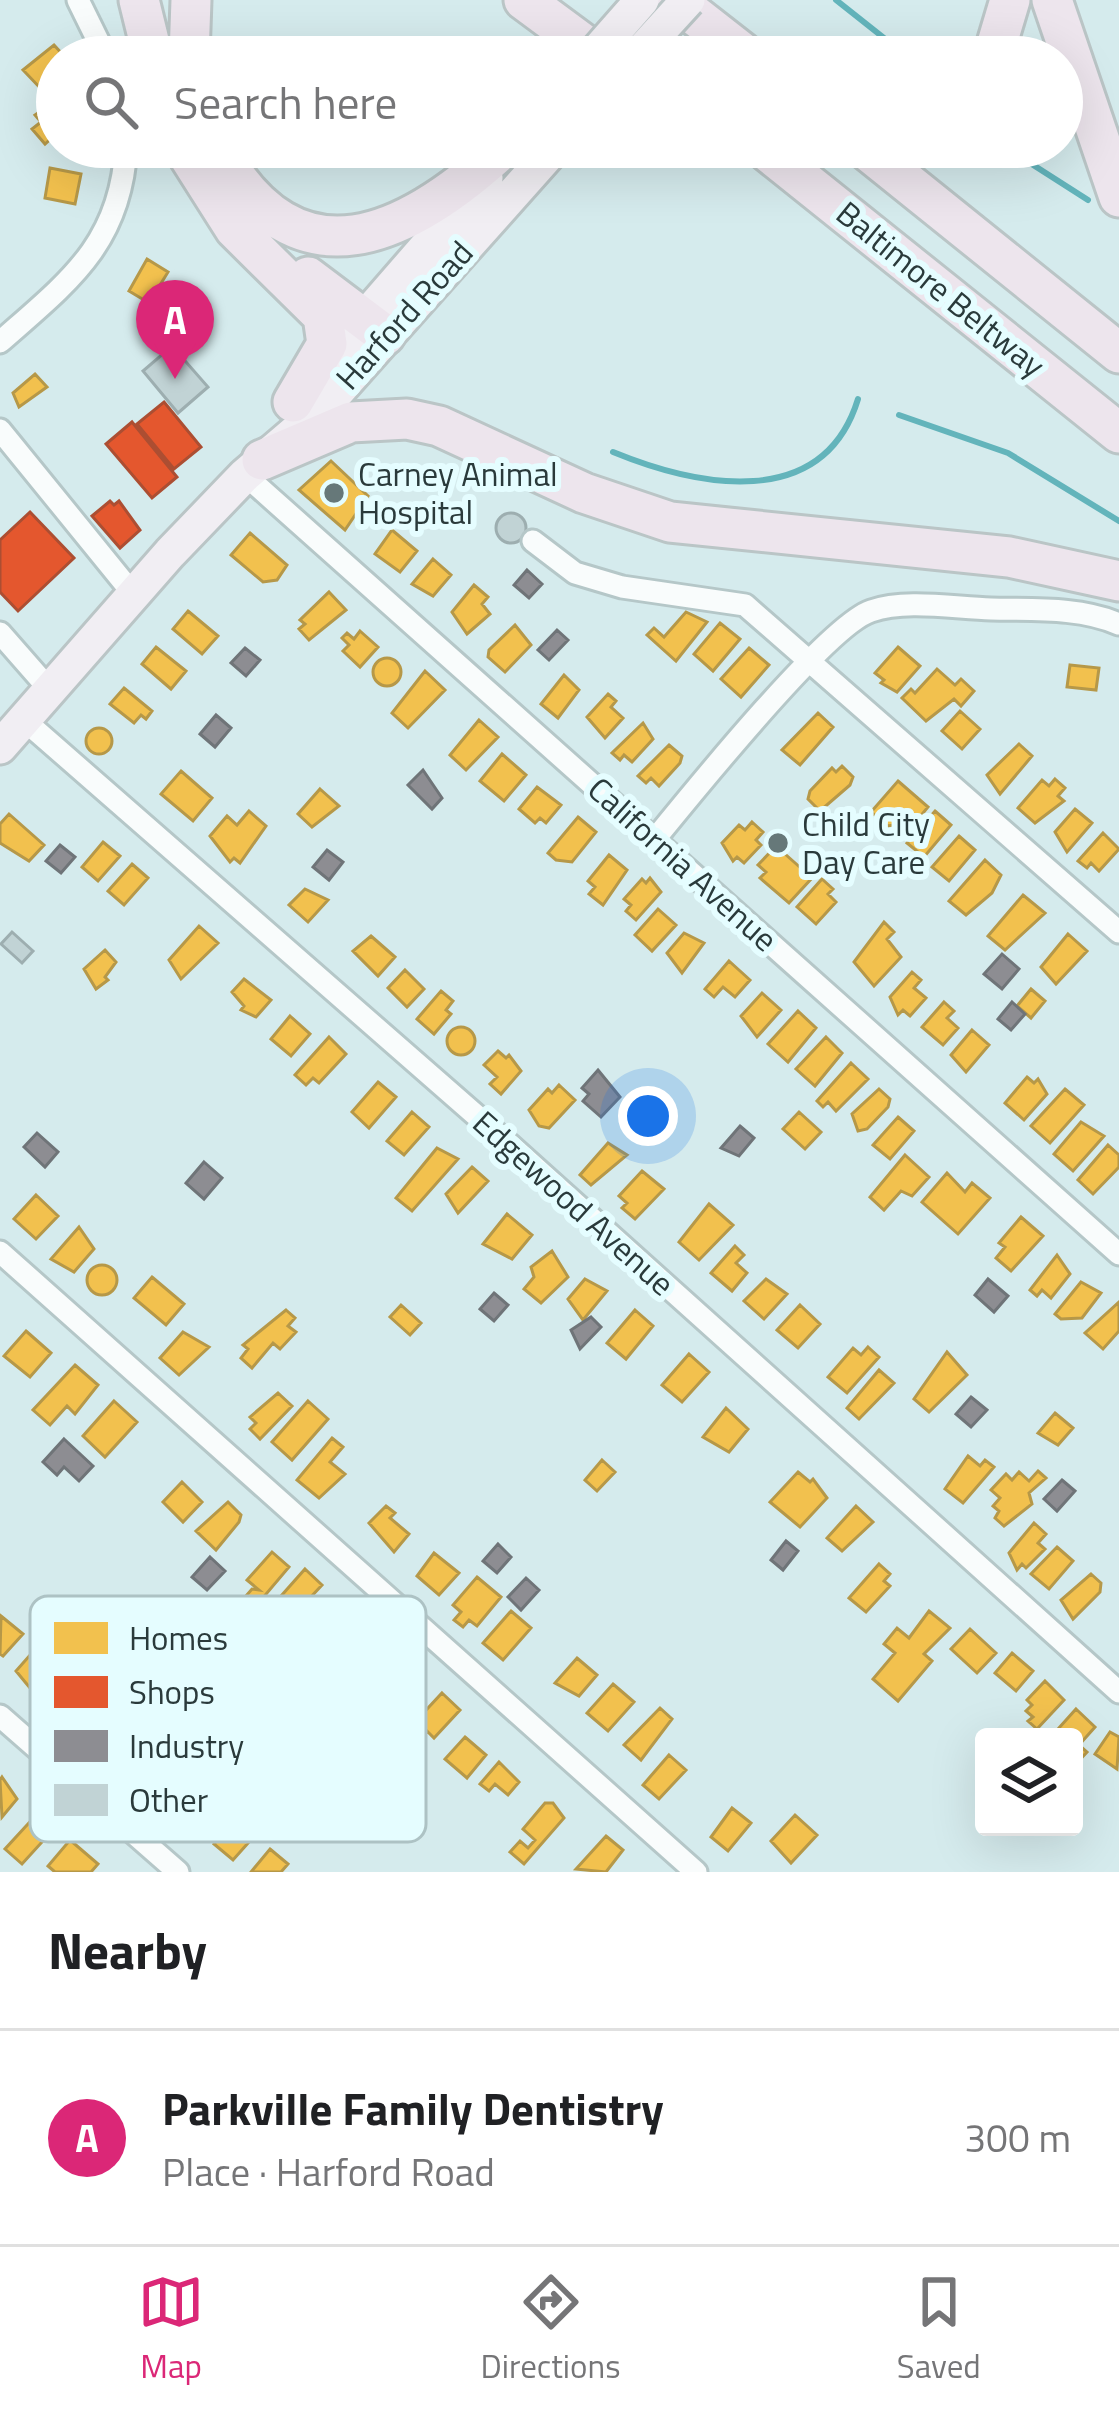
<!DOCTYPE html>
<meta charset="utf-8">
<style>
body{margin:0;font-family:"Titillium Web",sans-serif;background:#f2f2f2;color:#202124}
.controls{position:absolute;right:36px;bottom:36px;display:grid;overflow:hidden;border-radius:12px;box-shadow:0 12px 48px #0002}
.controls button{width:108px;height:108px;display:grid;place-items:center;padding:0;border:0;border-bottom:3px solid #e0e0e0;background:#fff;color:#202124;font:60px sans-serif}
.you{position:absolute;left:648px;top:1116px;width:42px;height:42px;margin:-30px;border:9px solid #fff;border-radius:50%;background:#1a73e8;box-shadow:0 0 0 18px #1a73e833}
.badge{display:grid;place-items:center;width:78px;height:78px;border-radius:50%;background:#db2777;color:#fff;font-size:39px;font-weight:700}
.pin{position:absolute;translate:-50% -99px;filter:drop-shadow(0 3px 6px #0008)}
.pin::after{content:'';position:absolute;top:63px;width:42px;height:36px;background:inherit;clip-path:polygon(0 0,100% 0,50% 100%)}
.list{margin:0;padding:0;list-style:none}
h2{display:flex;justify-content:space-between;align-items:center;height:156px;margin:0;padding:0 48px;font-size:51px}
h2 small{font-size:39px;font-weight:400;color:#757577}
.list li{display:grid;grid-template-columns:78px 1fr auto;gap:36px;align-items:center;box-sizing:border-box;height:216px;padding:0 48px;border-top:3px solid #e0e0e0}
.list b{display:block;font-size:45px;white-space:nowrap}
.list p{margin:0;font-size:39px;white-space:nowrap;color:#757577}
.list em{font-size:39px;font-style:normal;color:#757577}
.icon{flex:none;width:66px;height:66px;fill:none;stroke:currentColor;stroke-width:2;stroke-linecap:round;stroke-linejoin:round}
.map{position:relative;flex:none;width:1119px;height:1872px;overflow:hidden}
.search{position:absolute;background:#fff;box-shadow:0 12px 48px #0002;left:36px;right:36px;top:36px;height:132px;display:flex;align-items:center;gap:30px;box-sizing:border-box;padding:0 42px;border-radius:66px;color:#757577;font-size:45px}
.sheet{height:372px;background:#fff}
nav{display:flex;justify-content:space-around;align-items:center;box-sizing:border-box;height:168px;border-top:3px solid #e0e0e0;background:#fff;font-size:33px;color:#757577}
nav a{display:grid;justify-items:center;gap:6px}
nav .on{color:#db2777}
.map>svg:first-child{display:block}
.homes{fill:#f2c14e;stroke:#b69848;stroke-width:3}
.shops{fill:#e4572e;stroke:#ac4e32;stroke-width:3}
.industry{fill:#8d8d92;stroke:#6f7478;stroke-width:3}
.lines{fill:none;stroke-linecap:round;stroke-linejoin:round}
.stream{stroke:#63b4bb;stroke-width:6}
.building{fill:#c1d3d5;stroke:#9daeb0;stroke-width:3}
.minor-casing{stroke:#b5c7c8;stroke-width:27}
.primary-casing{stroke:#bac5c6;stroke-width:39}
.motorway-casing{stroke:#bac5c6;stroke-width:45}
.minor{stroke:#f9fcfc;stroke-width:21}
.primary{stroke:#f1eef3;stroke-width:33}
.motorway{stroke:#ede5ed;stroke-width:39}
.primary-bridge-casing{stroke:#bac5c6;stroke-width:39;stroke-linecap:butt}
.primary-bridge{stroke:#f1eef3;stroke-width:33}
.poi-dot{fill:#667879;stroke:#e5fdff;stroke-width:4.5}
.labels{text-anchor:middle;stroke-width:12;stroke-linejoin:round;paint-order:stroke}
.street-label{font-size:33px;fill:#2a3a3b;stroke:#e5fdff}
.poi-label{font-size:33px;fill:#2a3a3b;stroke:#e5fdff;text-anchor:start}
.key{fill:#e5fdff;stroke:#adc2c4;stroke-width:3}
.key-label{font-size:33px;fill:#2a3a3b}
</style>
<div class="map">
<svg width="1119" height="1872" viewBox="0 0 1119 1872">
<rect width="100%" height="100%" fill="#d5ebed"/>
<path class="homes" d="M54 45 65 57H57V78L43 91 23 70Z
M56 100 57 133 45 144 32 129 41 122 35 115Z
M50 168 81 174 75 204 45 198Z
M147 259 168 272 149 303 129 291Z
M35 374 47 387 19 407 13 393Z
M331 461 368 496 345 530 299 490Z
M392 530 417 551 400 572 375 554Z
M250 533 287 565 277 580 263 582 231 555Z
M433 559 451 575 433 596 412 584Z
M474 585 488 597 482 604 490 614 467 634 452 612Z
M329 592 346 610 309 640 299 629 305 624 300 620Z
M188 611 218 636 202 654 173 629Z
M686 612 707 622 676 661 647 635 654 628 664 637Z
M720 623 740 639 713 671 694 654Z
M515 625 531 645 505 672 488 657 489 650Z
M360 631 378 647 360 667 343 651 349 645 342 638 347 633 354 639Z
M156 647 186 671 171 689 142 664Z
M898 647 920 666 897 692 881 683 884 680 875 673Z
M749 648 769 665 741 697 721 679Z
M373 672a14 14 0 1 1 28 0a14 14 0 1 1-28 0Z
M1070 665 1099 668 1096 690 1067 687Z
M937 669 955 685 961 679 974 691 961 706 954 699 926 721 902 698 911 689 915 693Z
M425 671 445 690 408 728 392 713Z
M564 675 579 690 558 718 541 704Z
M124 688 152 711 146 719 141 715 134 723 110 704Z
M608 694 616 701 611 707 623 718 605 738 587 717Z
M960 711 980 729 962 749 942 731Z
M818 713 833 727 800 765 782 750Z
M479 720 498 737 466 770 450 755Z
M643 723 653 739 632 762 624 755 620 760 612 753Z
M86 741a13 13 0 1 1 26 0a13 13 0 1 1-26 0Z
M1019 744 1032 756 1000 794 987 775Z
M669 745 682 756 680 763 659 786 651 778 646 783 638 776Z
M502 754 526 775 504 801 480 781Z
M842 766 853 777 850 785 820 811 808 799 810 791 832 768 836 772Z
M181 771 212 798 193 821 161 794Z
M1055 779 1065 788 1058 796 1064 801 1035 823 1018 808 1042 780 1049 786Z
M898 781 928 807 914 824 903 814 899 824 888 826 871 812Z
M537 787 561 805 546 823 540 818 535 823 519 809Z
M320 789 339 806 312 827 298 814Z
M1075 809 1092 823 1067 852 1055 832Z
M249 811 266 826 240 863 234 858 230 862 210 836 227 816 237 825Z
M935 811 951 825 924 857 907 843Z
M9 814 44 845 29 861 0 843V824Z
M578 817 596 832 572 862 556 860 548 853Z
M752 822 763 832 756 840 761 845 744 863 737 857 733 861 722 843 739 825 745 830Z
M1103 833 1119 849 1099 871 1091 863 1087 868 1078 861Z
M959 836 975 850 949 881 932 867Z
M103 842 120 856 98 881 82 867Z
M776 846 812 878 789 903 760 878 766 872 758 865Z
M609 855 627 870 603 905 589 894 595 887 588 881Z
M985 860 1001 875 992 893 966 915 949 901Z
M132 864 148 878 124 905 108 891Z
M650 878 661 892 636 920 626 911 631 905 624 899 642 879 646 883Z
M822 879 833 889 828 894 836 902 816 924 797 907Z
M305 889 328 900 308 922 289 905Z
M1023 895 1045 913 1005 950 988 936Z
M658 909 676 925 652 951 635 935Z
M884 922 894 932 887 939 901 957 874 986 854 962Z
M199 926 218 943 181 979 169 960Z
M684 933 704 943 682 973 667 953Z
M1068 934 1087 951 1056 984 1041 967Z
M371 936 395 957 378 976 353 951Z
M105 950 116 962 105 977 108 980 96 989 84 969Z
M729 961 750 980 735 997 723 987 714 997 705 989Z
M405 970 424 989 407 1007 388 988Z
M912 972 921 980 914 988 926 998 910 1016 903 1010 898 1015 890 997Z
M244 979 271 1000 256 1017 241 1010 244 1006 232 992Z
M1031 989 1045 1001 1031 1018 1017 1006Z
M441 991 453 1001 446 1010 451 1014 434 1034 417 1019Z
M762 993 781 1010 757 1037 741 1016Z
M944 1002 954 1011 947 1018 958 1028 943 1045 922 1027Z
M798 1011 816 1028 788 1062 768 1044Z
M290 1016 310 1034 291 1056 271 1039Z
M447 1041a14 14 0 1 1 28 0a14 14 0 1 1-28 0Z
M972 1030 989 1045 966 1072 951 1055Z
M329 1037 346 1054 319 1083 313 1078 306 1085 295 1075Z
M826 1037 842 1053 815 1086 796 1069Z
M498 1051 506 1058 509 1055 521 1071 501 1094 490 1084 497 1077 484 1065Z
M851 1063 868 1079 836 1111 828 1102 823 1107 817 1101Z
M1027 1077 1034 1083 1038 1079 1047 1094 1024 1120 1005 1103Z
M378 1082 396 1097 369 1128 352 1112Z
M559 1085 575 1100 549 1128 539 1126 529 1110 548 1089 552 1093Z
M879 1089 890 1099 888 1107 867 1129 858 1131 852 1114Z
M1065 1089 1084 1105 1050 1143 1031 1126Z
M412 1112 429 1127 404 1155 387 1141Z
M799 1112 821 1132 805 1149 783 1129Z
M898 1117 914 1131 890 1159 873 1145Z
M1081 1122 1104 1136 1073 1171 1054 1154Z
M608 1143 627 1155 591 1185 580 1175Z
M1108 1145 1119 1155V1167L1093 1194 1078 1180Z
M437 1148 458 1159 412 1211 396 1198Z
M905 1155 929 1177 912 1196 901 1191 884 1210 870 1197Z
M472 1167 488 1181 458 1213 446 1194Z
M642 1171 664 1189 635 1219 622 1208 627 1203 619 1196Z
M947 1173 965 1192 972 1183 990 1198 958 1234 922 1202Z
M36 1195 58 1216 36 1239 14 1219Z
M709 1204 733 1225 699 1260 679 1242Z
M507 1214 532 1235 512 1259 483 1244Z
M1021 1217 1043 1236 1011 1271 996 1258 1005 1247 999 1243Z
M79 1227 94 1249 74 1272 51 1259Z
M735 1246 744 1255 736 1263 747 1273 732 1291 711 1273Z
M552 1251 568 1277 541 1303 524 1289 534 1277 531 1267Z
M1057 1255 1070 1274 1051 1298 1042 1290 1037 1296 1030 1290Z
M87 1280a15 15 0 1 1 30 0a15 15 0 1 1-30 0Z
M152 1277 184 1304 166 1325 134 1298Z
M585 1279 607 1291 583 1320 568 1299Z
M766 1279 787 1294 764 1319 744 1301Z
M1081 1282 1101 1293 1082 1318 1061 1319 1055 1314Z
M1119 1302V1331L1103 1349 1085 1333Z
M401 1305 421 1323 410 1335 390 1317Z
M800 1305 820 1324 798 1348 777 1330Z
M286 1310 295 1318 288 1326 296 1332 280 1349 273 1343 252 1368 241 1358 248 1349 243 1345Z
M635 1310 653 1326 626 1359 607 1343Z
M26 1331 51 1353 30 1377 4 1356Z
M183 1332 209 1347 179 1375 160 1358Z
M868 1347 879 1357 847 1393 828 1377 853 1348 861 1355Z
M947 1352 967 1375 929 1412 914 1399Z
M689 1354 709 1372 682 1402 662 1385Z
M75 1365 98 1385 75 1414 67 1406 50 1425 33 1410Z
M879 1370 894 1383 859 1419 847 1408Z
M278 1393 292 1406 260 1439 250 1429 256 1423 250 1417Z
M114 1401 137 1422 105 1457 83 1436Z
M308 1401 328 1419 292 1460 272 1442Z
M726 1408 748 1429 729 1452 703 1437Z
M1055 1413 1073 1428 1058 1445 1038 1433Z
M332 1438 343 1447 330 1462 345 1474 319 1498 297 1480Z
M968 1456 980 1466 985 1460 994 1467 963 1503 945 1489Z
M602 1460 615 1472 597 1491 585 1480Z
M1038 1471 1046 1478 1029 1493 1032 1504 1004 1526 995 1518 999 1511 993 1506 1000 1498 991 1490 1006 1474 1012 1480 1019 1472 1029 1481Z
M798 1472 810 1482 813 1479 827 1498 800 1527 770 1502Z
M182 1482 202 1502 183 1522 163 1502Z
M228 1502 241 1515 239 1522 216 1550 196 1531Z
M386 1506 395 1513 390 1518 409 1534 394 1552 369 1523Z
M856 1506 873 1522 842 1551 827 1538Z
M1034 1523 1046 1534 1038 1543 1045 1549 1026 1568 1022 1564 1017 1570 1009 1553Z
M1057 1547 1073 1561 1049 1589 1031 1574Z
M272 1552 289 1567 256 1606 245 1597 252 1589 259 1590 247 1580Z
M434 1553 459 1573 439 1595 417 1576Z
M879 1564 890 1574 884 1581 890 1586 866 1612 849 1598Z
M305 1569 322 1585 294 1615 285 1614 274 1604Z
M1091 1574 1101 1583 1100 1592 1073 1619 1061 1600Z
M477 1577 501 1597 477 1626 469 1620 463 1627 454 1620 461 1612 453 1605Z
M511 1611 531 1628 503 1660 483 1643Z
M929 1611 950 1628 924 1654 932 1661 898 1701 873 1679 895 1653 884 1644 897 1628 909 1638Z
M1 1616 23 1634 3 1656 0 1654Z
M970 1629 996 1653 977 1673 951 1649Z
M38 1646 56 1661 30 1688 16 1671Z
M1012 1653 1033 1671 1016 1691 995 1673Z
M577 1658 597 1675 579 1696 555 1683Z
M1045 1681 1064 1700 1037 1729 1028 1721 1033 1717 1026 1711 1032 1705 1027 1700Z
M613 1684 634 1702 608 1731 587 1713Z
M442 1693 460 1710 434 1738 427 1731 422 1736 415 1722Z
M660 1708 672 1719 641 1760 624 1745Z
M1076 1709 1095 1727 1079 1745 1087 1752 1074 1766V1737L1058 1729Z
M1110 1732 1119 1737 1117 1769 1095 1754Z
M465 1737 486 1755 467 1778 445 1759Z
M669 1755 686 1770 659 1799 643 1785Z
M499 1762 519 1782 508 1795 495 1784 489 1791 480 1784Z
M2 1777 17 1799 2 1817 0 1780Z
M545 1803H553L564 1818 524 1864 510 1852 520 1841 528 1848 535 1840 523 1829Z
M732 1808 751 1823 728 1851 711 1837Z
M38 1813 52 1831 22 1864 5 1849Z
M795 1815 817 1835 791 1863 771 1841Z
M229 1826 248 1843 233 1860 214 1844Z
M606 1836 623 1850 606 1872 576 1869Z
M70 1840 98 1864 91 1872H55L48 1866Z
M270 1849 288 1864 281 1872H251Z"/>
<path class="shops" d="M164 402 201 447 174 469 137 424Z
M132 422 177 477 152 498 106 444Z
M110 501 114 505 119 501 140 530 120 548 92 516Z
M30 512 74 558 18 611 0 592V540Z"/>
<path class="industry" d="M527 570 542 584 529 598 514 585Z
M557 630 568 640 549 660 538 650Z
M245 648 260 660 246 676 231 663Z
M216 715 231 728 215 747 200 734Z
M423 770 442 798 432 809 408 785Z
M60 845 75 857 61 873 46 861Z
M327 850 343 862 329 880 313 867Z
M1002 954 1019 969 1002 989 984 974Z
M1012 1002 1025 1014 1011 1030 998 1019Z
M598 1070 620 1097 601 1117 583 1101 589 1094 582 1088Z
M740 1126 754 1138 739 1156 721 1148Z
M37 1133 58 1152 45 1167 24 1147Z
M204 1162 222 1178 204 1199 186 1183Z
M988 1279 1008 1296 994 1312 975 1295Z
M494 1293 508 1305 494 1321 480 1309Z
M591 1317 601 1327 580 1349 571 1330Z
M971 1397 987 1410 971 1427 956 1414Z
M64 1439 93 1466 79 1481 64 1467 57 1475 43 1462Z
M1062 1480 1075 1491 1057 1511 1044 1499Z
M786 1541 798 1551 783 1570 771 1560Z
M498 1544 511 1557 497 1573 483 1561Z
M210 1557 225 1571 207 1590 192 1577Z
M526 1578 539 1590 521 1610 508 1597Z"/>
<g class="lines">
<path class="stream" d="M836 0 908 57
M1005 147 1088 200
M899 415 1008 453 1119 521
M613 452C696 486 823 513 858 399"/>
</g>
<path class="building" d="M172 346 208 387 178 413 143 371Z
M496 528a15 15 0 1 1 30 0a15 15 0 1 1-30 0Z
M12 932 33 951 22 963 1 944Z"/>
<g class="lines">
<g class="minor-casing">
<path id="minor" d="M78 0 106 57
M0 342C68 282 121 244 126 147
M0 430 134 595
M245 475 1119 1254
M533 541 575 573 622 587 745 605 1119 932
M0 633 50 690
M24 720 510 1145 1119 1692
M655 839C690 796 828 625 871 611 906 599 954 608 991 609 1033 610 1080 607 1119 624
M0 1252 696 1872
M0 1716 178 1872"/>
</g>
<g class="primary-casing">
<path id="primary" d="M319 370 486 178
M0 747 170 553 245 475 321 410 555 147"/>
</g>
<g class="motorway-casing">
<path id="motorway" d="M139 0 153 57
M524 0 601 57
M675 0 748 57
M1052 0 1119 197
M189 57 191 0
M993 57 1010 0
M183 147 235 229 323 316 327 344 293 402
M217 147C297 293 409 235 504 147
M762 147 1119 433
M863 147 1119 353
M308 277 385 335
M262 460 351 422 407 419 439 426 584 493 670 522 1009 557 1119 581"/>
</g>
<use href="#minor" class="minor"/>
<use href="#primary" class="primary"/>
<use href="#motorway" class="motorway"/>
<g class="primary-bridge-casing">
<path id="primary-bridge" d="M592 57 642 0
M636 57 688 0"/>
</g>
<use href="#primary-bridge" class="primary-bridge"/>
</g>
<g class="poi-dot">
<circle cx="334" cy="493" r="12"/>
<circle cx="778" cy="843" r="12"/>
</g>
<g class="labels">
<g class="street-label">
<text transform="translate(941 289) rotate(39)" y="12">Baltimore Beltway</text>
<text transform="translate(404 315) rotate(-48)" y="12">Harford Road</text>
<text transform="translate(683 864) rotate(42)" y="12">California Avenue</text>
<text transform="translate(574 1203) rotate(42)" y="12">Edgewood Avenue</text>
</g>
<g class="poi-label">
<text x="358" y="486">Carney Animal<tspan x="358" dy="38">Hospital</tspan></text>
<text x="802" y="836">Child City<tspan x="802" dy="38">Day Care</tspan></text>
</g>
</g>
<rect x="30" y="1596" width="396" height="246" rx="18" class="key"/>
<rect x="54" y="1622" width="54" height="32" fill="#f2c14e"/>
<rect x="54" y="1676" width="54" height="32" fill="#e4572e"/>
<rect x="54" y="1730" width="54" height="32" fill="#8d8d92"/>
<rect x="54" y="1784" width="54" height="32" fill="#c1d3d5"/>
<g class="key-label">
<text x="129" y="1650">Homes</text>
<text x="129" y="1704">Shops</text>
<text x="129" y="1758">Industry</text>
<text x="129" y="1812">Other</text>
</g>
</svg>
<div class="controls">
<button><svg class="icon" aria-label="layers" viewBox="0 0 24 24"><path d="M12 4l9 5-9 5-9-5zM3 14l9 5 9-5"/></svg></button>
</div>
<div class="you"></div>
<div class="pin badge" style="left:175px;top:379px">A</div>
<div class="search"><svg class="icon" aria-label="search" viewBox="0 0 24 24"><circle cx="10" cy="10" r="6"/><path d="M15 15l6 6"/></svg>Search here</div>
</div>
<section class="sheet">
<h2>Nearby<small></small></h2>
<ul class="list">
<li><span class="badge">A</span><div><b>Parkville Family Dentistry</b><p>Place · Harford Road</p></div><em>300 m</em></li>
</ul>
</section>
<nav>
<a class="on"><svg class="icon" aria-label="map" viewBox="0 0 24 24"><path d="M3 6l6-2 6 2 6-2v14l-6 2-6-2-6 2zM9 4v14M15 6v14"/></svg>Map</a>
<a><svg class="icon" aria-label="directions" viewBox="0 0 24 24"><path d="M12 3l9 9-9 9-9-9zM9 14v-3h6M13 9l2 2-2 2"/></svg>Directions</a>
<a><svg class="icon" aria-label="saved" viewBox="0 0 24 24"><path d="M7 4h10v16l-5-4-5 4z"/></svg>Saved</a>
</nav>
